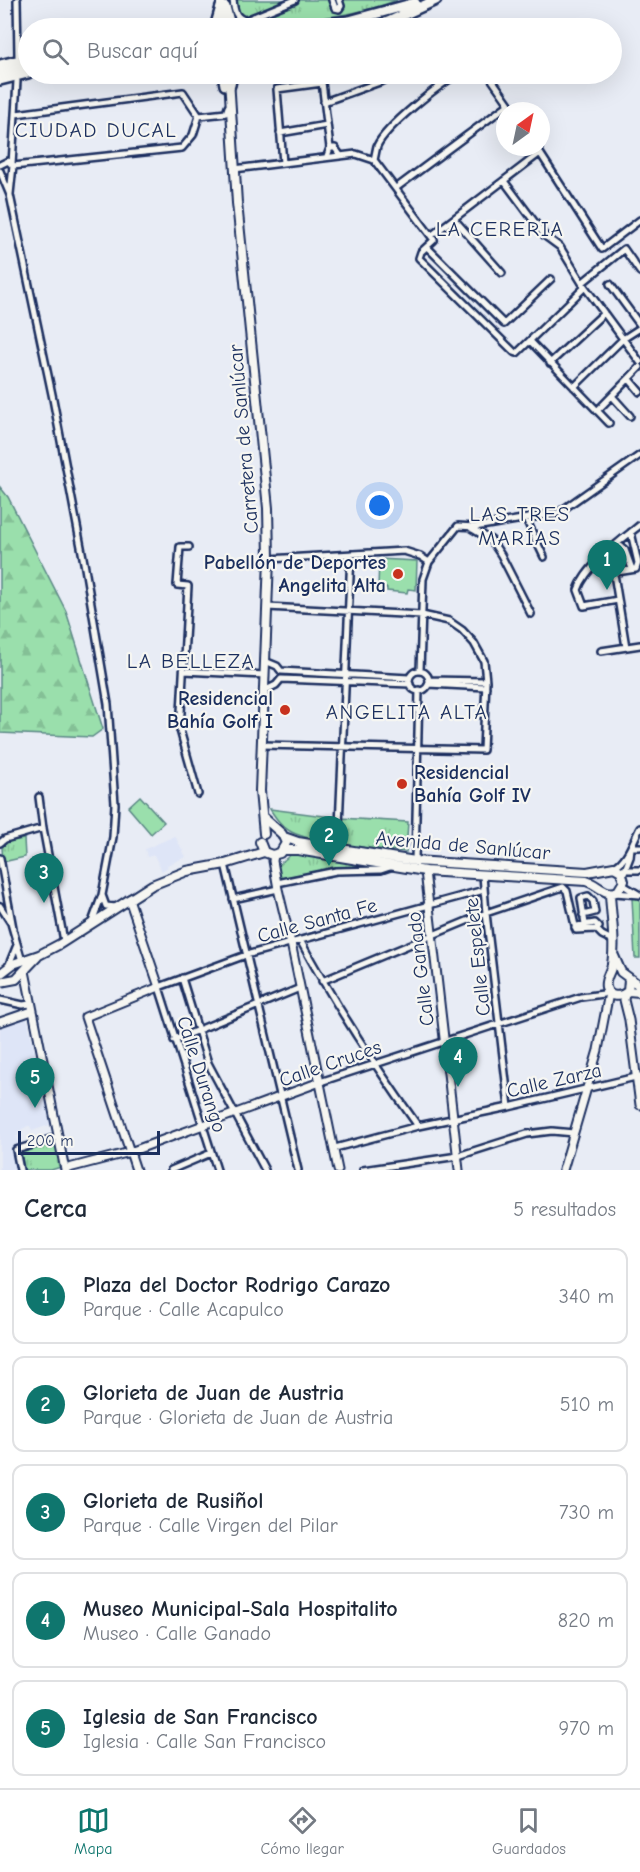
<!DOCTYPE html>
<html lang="es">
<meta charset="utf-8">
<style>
body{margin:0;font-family:"Comic Neue",sans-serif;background:#f2f2f3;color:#1f2937}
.compass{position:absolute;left:496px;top:102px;width:54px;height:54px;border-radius:50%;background:#fff;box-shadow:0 6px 24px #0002;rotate:33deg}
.scale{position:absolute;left:18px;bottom:15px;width:142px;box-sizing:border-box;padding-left:6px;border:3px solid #1b2f5e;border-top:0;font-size:16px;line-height:21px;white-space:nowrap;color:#1b2f5e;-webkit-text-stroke:4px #f6f6f2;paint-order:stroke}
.you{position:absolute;left:380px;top:506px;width:21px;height:21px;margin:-15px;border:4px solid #fff;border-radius:50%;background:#1a73e8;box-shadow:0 0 0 9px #1a73e833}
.badge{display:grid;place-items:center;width:39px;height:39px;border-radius:50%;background:#0f766e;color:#fff;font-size:20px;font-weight:700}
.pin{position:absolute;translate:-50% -50px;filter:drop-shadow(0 2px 3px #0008)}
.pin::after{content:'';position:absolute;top:32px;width:21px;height:18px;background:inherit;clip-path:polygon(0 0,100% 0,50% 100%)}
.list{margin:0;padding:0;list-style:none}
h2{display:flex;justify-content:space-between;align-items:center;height:78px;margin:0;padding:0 24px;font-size:26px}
h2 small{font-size:20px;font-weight:400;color:#747a83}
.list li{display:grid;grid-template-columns:39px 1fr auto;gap:18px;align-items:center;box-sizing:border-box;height:96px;margin:0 12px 12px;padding:0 12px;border:2px solid #e0e1e3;border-radius:12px}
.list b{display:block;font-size:22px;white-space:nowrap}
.list p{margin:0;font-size:20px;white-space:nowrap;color:#747a83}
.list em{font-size:20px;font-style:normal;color:#747a83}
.icon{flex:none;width:33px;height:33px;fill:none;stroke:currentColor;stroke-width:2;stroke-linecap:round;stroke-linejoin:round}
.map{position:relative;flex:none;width:640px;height:1170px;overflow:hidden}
.search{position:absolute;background:#fff;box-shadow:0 6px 24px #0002;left:18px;right:18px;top:18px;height:66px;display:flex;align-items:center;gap:15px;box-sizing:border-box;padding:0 21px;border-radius:33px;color:#747a83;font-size:22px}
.sheet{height:618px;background:#fff}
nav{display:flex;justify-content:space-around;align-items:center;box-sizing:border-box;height:84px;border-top:2px solid #e0e1e3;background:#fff;font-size:16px;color:#747a83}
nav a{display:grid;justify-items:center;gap:3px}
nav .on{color:#0f766e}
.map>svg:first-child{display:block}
.built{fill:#dee5f7}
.green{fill:#9adfac;stroke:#5a8785;stroke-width:1.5}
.forest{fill:url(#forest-firs);stroke:#5a8785;stroke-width:1.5}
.cemetery{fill:url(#cemetery-stones);stroke:#5a8785;stroke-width:1.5}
.park{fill:url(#park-tufts);stroke:#5a8785;stroke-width:1.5}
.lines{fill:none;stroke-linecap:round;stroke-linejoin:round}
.minor-casing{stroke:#1b2f5e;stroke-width:10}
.tertiary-casing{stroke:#1b2f5e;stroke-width:11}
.secondary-casing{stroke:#1b2f5e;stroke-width:12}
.motorway-casing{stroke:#1b2f5e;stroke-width:14}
.minor{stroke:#f6f6f2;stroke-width:5}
.tertiary{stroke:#f6f6f2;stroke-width:7}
.secondary{stroke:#f6f6f2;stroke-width:8}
.motorway{stroke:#f6f6f2;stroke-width:9}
.poi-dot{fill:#c8321e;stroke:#f6f6f2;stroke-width:2}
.labels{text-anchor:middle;stroke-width:4.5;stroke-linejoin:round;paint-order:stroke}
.street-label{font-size:20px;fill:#1b2f5e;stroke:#f6f6f2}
.poi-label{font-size:20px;font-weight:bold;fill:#1b2f5e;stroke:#f6f6f2;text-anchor:end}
.neighbourhood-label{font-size:21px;letter-spacing:1.5px;fill:#1b2f5e;stroke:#f6f6f2}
</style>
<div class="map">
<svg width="640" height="1170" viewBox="0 0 640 1170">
<defs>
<pattern id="forest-firs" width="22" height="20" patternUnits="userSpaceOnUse" patternTransform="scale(1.5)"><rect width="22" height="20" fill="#9adfac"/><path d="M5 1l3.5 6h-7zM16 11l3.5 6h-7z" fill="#84c096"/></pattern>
<pattern id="cemetery-stones" width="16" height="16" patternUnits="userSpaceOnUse" patternTransform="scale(1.5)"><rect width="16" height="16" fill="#9adfac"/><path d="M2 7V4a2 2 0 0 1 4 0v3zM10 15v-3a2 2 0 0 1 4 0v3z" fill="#84c096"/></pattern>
<pattern id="park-tufts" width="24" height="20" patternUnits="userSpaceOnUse" patternTransform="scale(1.5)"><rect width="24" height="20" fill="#9adfac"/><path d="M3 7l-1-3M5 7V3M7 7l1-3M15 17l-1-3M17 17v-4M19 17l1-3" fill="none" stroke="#84c096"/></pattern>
</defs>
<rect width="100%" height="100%" fill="#e8ecf5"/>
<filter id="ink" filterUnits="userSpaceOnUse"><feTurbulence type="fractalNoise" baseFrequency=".0167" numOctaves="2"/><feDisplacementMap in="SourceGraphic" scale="12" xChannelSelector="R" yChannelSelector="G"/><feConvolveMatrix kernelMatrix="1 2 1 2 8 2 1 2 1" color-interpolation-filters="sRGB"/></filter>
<g filter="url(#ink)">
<path class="built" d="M175 836 186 857 167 865 168 867 162 871 154 855 147 857 145 849Z
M27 1018 52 1124 32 1131 30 1126H28L17 1132 18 1135 16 1137 20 1144 13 1146 17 1170H0V1027Z"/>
<path class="green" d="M379 559 417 561 416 590 408 589 407 593 387 591V588L378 587Z
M140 796 164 822 151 834 128 807Z"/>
<path class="forest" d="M0 487 8 497 66 611 103 729 92 737 0 733Z"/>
<path class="cemetery" d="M632 898H640V958H635Z"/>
<path class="park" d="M229 0H397C350 19 297 20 248 25 234 22 231 13 229 0Z
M270 809 340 818 408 822 406 852C372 848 327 846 296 834 284 830 276 819 270 809Z
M24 839 25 857 3 862 2 847 6 842Z
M293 853 384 866 335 868 280 878 278 865Z
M56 1143 61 1167 51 1170H24L21 1153Z"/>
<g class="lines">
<g class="minor-casing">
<path id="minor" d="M17 0 18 56
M233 0C234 9 235 19 246 20L295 0
M332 0 335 8 339 9 341 6 339 0
M454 28H459
M321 74 330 148
M488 74 514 111
M321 80 339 74
M324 102 402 74
M16 114 183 92 199 116 226 113 228 107
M280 133 327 125
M538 147 540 153 602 249 640 220
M327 156 330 148H335L340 155
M374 160 431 236
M283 163 277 89 322 83
M12 164 17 81
M0 165 8 161 13 166 10 194
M13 166 182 148 193 135 199 116
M234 169 356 154 374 160C375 156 376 150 377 146 386 126 439 85 458 74
M0 171 10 195 53 399 85 568 108 704 115 804 113 837 102 895 92 922
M504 181 545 236 560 247 582 283 640 362
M396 188 509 104
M454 219 502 273
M431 236 434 240 421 252 419 258 514 352 517 353 585 287
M431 236 540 153
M427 247 504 324 551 279
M582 283 624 249 640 272
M610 284 640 325
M530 341 609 423
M550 363 604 313
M629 379 640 392
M574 387 623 339 640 328
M612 396 630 416
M597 411 640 367
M526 519 544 557
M471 528 491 540 501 555 531 614
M618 544 625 550 632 569
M189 547H180L177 585 188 586 180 730 198 794
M269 559 404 551 420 556 429 562
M618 600 584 606 578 590C586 566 620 541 640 525
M626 647 614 574 617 572 636 569 638 563 631 532
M601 651 640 645
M265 661 277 666 281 671 409 678
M184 671 265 675
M420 671 423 579 429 562 458 526 475 527 558 513 640 455
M409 681a10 10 0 1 1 20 0a10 10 0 1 1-20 0Z
M429 680 486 681
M428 684 486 687
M264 691 276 685 281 679 410 684
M262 745 483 750 486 681 484 661 474 643 462 630 449 621 422 615 267 607
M39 797 43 828 64 941
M0 843 5 839 43 828
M631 847H640
M338 848 351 554
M0 858 13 928
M415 861 419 690
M225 864 298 1170
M614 867C627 861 633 841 640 828
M624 870H640
M483 875 486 913 509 1107
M623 875 630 857 631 848
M277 883 336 871 381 870 393 866
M623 885 638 894
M615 893 640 895
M102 895 106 906 116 907
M233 899 278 889
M0 906 11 923 22 961
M583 915 595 912 593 901 588 896 581 898 585 924
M575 928 577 926 595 923 599 927 596 929
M300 940C335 1005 375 1066 418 1126
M8 967 17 945
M182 978 208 1063 265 1170
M322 981 486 913 563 887 567 891 576 930 596 929 602 935 612 940
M0 1000 23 1005 30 1004
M174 1040 300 988
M320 1082 581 997 603 994 607 990
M335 1148 418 1126 509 1107 640 1076
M20 1170 16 1150 57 1137
M171 1170 211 1153
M217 1170 159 987 246 955 484 890
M363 1170 458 1156 527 1134 552 1131 574 1133"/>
</g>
<g class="tertiary-casing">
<path id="tertiary" d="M274 855 273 861 278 889 291 943 338 1170
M425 871 459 1170
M129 899 159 987 85 1017 136 1170
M25 971 65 1170
M625 994 624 1000 629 1020 640 1105
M0 1022 32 1011
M65 1169 130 1152 320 1082
M563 1170 598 1050 609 993"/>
</g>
<g class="secondary-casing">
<path id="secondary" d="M221 28V0
M229 79 237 203 268 508 269 559 260 791 264 834
M260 842 264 852 272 855 280 853 286 843 282 834 263 817
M283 850H298L425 871 586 881C598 884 605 897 618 891L624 881 621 871 614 867 587 872 415 861 298 842 284 837
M610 894C611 916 616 942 612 964 611 972 604 979 606 987 608 998 621 998 628 991L629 980
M614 956 621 972 640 986
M0 974 13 964 39 955 60 944 152 885 187 871 225 864 264 852
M0 982 16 979 37 957
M628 991 640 992"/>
</g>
<g class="motorway-casing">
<path id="motorway" d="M225 7 230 25 235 28
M215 28 221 7
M291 28 349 21 415 3
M369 28 388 22 436 0
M0 65 28 58
M0 72 28 65
M223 74 225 85
M0 80 28 73
M230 85 232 74"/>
</g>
<use href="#minor" class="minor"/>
<use href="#tertiary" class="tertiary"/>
<use href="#secondary" class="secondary"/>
<use href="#motorway" class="motorway"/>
</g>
</g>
<g class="poi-dot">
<circle cx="398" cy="574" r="6"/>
<circle cx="285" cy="710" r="6"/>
<circle cx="402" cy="784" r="6"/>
</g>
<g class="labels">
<g class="street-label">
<text transform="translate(243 439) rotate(-95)" y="7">Carretera de Sanlúcar</text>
<text transform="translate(463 845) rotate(5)" y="7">Avenida de Sanlúcar</text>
<text transform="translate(317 920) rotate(-15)" y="7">Calle Santa Fe</text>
<text transform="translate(477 957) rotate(-96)" y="7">Calle Espelete</text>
<text transform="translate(420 969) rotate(-97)" y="7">Calle Ganado</text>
<text transform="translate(330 1063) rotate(-19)" y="7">Calle Cruces</text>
<text transform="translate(202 1074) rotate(72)" y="7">Calle Durango</text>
<text transform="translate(554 1080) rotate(-13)" y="7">Calle Zarza</text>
</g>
<g class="poi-label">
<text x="386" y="569">Pabellón de Deportes<tspan x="386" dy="23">Angelita Alta</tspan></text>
<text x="273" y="705">Residencial<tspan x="273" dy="23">Bahía Golf I</tspan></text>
<text x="414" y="779" text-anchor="start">Residencial<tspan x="414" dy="23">Bahía Golf IV</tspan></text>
</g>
<g class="neighbourhood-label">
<text x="96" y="137">CIUDAD DUCAL</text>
<text x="500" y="236">LA CERERIA</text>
<text x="520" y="521">LAS TRES<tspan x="520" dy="24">MARÍAS</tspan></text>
<text x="191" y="668">LA BELLEZA</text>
<text x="407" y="719">ANGELITA ALTA</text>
</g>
</g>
</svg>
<svg class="compass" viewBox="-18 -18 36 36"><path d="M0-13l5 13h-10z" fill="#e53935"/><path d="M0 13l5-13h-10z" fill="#747a83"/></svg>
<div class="scale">200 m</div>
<div class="you"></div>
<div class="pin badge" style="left:607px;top:590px">1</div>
<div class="pin badge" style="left:329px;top:866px">2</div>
<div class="pin badge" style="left:44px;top:903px">3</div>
<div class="pin badge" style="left:458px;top:1087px">4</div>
<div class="pin badge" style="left:35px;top:1108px">5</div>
<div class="search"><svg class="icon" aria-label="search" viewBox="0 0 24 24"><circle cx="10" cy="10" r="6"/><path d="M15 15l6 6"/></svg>Buscar aquí</div>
</div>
<section class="sheet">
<h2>Cerca<small>5 resultados</small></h2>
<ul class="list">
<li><span class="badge">1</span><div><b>Plaza del Doctor Rodrigo Carazo</b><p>Parque · Calle Acapulco</p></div><em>340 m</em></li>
<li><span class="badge">2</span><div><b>Glorieta de Juan de Austria</b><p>Parque · Glorieta de Juan de Austria</p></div><em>510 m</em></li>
<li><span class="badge">3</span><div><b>Glorieta de Rusiñol</b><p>Parque · Calle Virgen del Pilar</p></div><em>730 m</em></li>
<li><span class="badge">4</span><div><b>Museo Municipal-Sala Hospitalito</b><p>Museo · Calle Ganado</p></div><em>820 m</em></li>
<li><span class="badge">5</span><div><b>Iglesia de San Francisco</b><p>Iglesia · Calle San Francisco</p></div><em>970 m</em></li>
</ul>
</section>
<nav>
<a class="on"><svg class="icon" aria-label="map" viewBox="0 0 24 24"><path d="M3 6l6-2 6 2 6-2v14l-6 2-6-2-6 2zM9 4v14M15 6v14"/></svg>Mapa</a>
<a><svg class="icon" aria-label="directions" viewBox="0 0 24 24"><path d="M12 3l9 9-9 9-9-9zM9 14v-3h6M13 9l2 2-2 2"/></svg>Cómo llegar</a>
<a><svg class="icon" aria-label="saved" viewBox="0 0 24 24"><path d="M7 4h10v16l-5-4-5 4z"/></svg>Guardados</a>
</nav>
